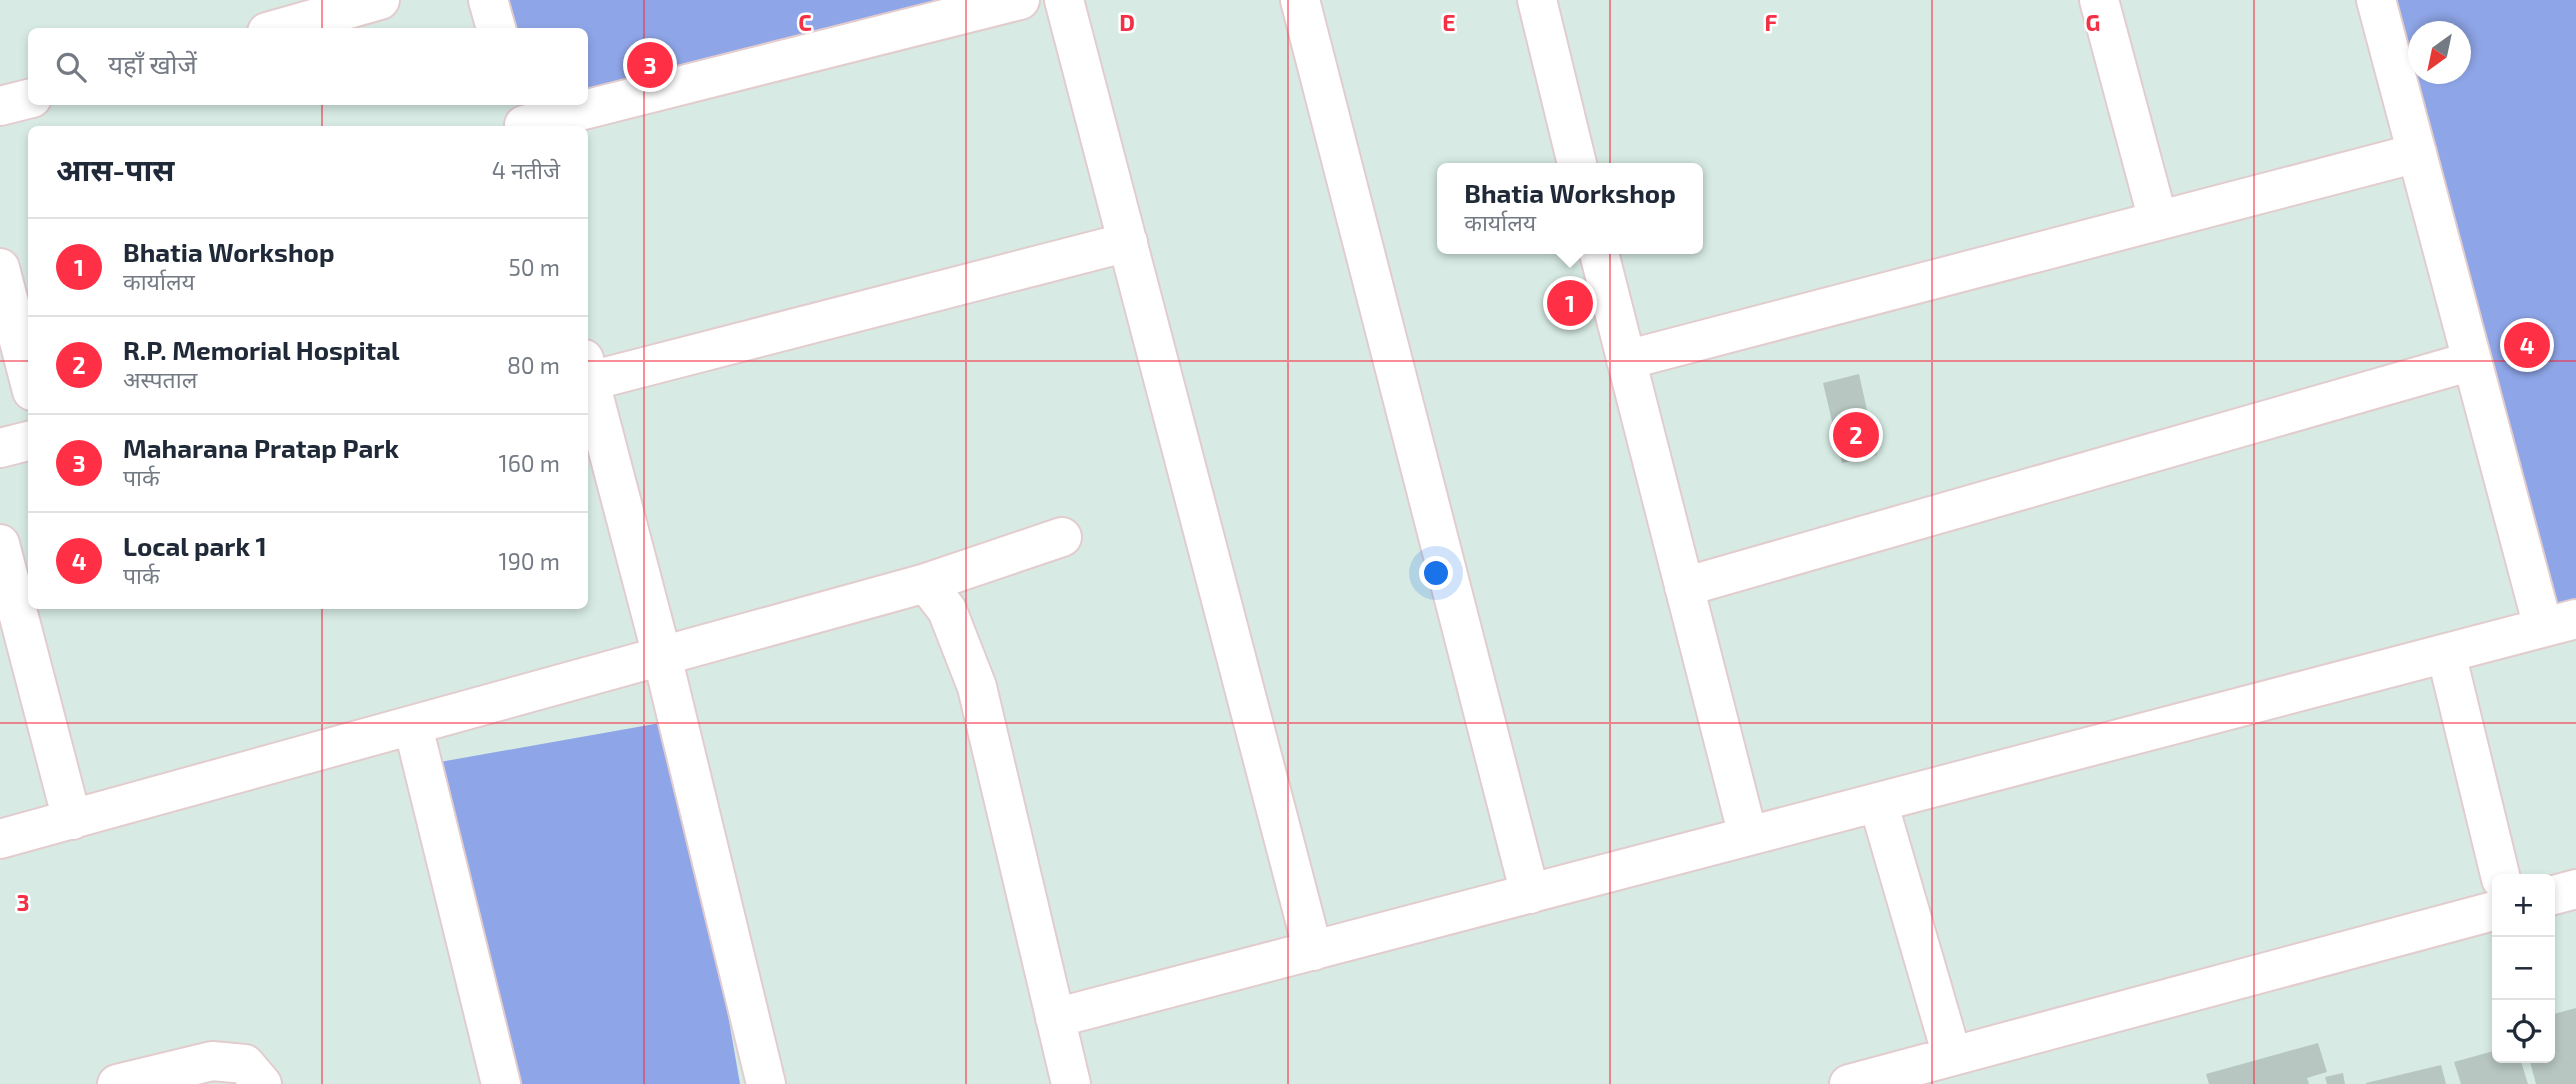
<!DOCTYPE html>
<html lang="hi">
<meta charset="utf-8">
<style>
body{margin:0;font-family:"Exo 2","Noto Sans Devanagari",sans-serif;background:#f6f6f7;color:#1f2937}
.controls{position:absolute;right:21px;bottom:21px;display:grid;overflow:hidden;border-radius:10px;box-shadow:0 4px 10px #0003}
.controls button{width:63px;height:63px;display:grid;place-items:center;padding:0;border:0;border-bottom:2px solid #e0e1e3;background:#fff;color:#1f2937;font:35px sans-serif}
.compass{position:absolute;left:2408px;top:21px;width:63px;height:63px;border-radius:50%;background:#fff;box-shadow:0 4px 10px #0003;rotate:213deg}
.you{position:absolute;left:1437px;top:574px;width:24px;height:24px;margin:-18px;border:5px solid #fff;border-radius:50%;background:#1a73e8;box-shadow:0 0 0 10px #1a73e833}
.badge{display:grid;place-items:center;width:46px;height:46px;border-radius:50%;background:#ff3046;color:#fff;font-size:23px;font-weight:700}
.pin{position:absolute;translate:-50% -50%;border:4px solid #fff;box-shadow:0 2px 7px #0006}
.popup{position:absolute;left:1437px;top:163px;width:266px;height:91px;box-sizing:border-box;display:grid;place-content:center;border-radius:10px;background:#fff;filter:drop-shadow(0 2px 5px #0005);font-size:23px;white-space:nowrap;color:#747a83}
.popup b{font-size:26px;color:#1f2937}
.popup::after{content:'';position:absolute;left:50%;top:100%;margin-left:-14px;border:14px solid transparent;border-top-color:#fff}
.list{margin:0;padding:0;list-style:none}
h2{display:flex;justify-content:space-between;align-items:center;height:91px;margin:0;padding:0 28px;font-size:30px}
h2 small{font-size:23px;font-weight:400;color:#747a83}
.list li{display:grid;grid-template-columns:46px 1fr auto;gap:21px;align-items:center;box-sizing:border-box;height:98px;padding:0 28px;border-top:2px solid #e0e1e3}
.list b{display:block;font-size:26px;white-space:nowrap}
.list p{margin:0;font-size:23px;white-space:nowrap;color:#747a83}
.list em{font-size:23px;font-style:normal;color:#747a83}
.icon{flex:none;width:38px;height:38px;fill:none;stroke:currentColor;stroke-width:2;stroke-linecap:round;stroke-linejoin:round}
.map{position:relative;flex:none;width:2576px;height:1084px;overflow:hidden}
.search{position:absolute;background:#fff;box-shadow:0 4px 10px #0003;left:28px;top:28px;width:560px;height:77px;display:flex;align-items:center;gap:18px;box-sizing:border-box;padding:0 24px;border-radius:10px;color:#747a83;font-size:26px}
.panel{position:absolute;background:#fff;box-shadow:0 4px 10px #0003;left:28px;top:126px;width:560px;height:483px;border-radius:10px}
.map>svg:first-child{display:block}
.green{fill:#8ea5e7;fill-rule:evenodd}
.building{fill:#b7c6c1}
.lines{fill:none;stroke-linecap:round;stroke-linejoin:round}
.minor-casing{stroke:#e2ccce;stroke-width:42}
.minor{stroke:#fff;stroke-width:38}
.grid{fill:none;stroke:#f43044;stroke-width:2;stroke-opacity:0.55}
.grid-label{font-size:23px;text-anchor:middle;font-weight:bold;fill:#f43044;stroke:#fff;stroke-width:5;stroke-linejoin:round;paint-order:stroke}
</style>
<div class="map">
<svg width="2576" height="1084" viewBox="0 0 2576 1084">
<rect width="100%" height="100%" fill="#d7ebe4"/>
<path class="green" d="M509 0H968L585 99 584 32 518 31Z
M2388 0H2576V617L2552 625ZM2418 32H2460V74H2418Z
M677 720 740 1084H522L423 765Z"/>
<path class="building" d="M1859 374 1877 455 1842 463 1823 383Z
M2576 1008V1084H2536L2529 1058H2550V1015Z
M2318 1043 2327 1072 2307 1078 2309 1084H2209L2206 1074Z
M2497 1050V1058H2520L2528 1084H2461L2454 1062Z
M2441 1065 2446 1084H2366V1083Z
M2343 1073 2345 1084H2327L2325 1077Z"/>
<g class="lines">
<g class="minor-casing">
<path id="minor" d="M488 0 497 32
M1064 0 1313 951
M1300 0 1530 894
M1537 0 1578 168
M2099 0 2158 220
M2376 0 2543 627
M267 32 380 0
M0 106 32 98
M524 125 1020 0
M1598 249 1748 836
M0 268 32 391
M584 359 662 656 766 1084
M1626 360 2417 153
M590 381 1128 242
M0 448 32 440
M0 544 72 820
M926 583 947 610 977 687 1071 1084
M1684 587 2472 361
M2446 653 2501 879
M413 726 501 1084
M1878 802 1952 1056
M0 839 926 583 1062 537
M2550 896 2576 889
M1055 1018 2576 619
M117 1084 212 1061 245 1064 262 1084
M1849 1084 2497 910"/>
</g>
<use href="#minor" class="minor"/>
</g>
<path class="grid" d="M322 0V32M644 0V1084M966 0V1084M1288 0V1084M1610 0V1084M1932 0V1084M2254 0V1084M322 102V130M0 361H32M584 361H2576M322 606V1084M0 723H2576"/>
<g class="grid-label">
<text x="805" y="31">C</text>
<text x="1127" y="31">D</text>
<text x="1449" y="31">E</text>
<text x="1771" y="31">F</text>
<text x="2093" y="31">G</text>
<text x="23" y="911">3</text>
</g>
</svg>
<div class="controls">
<button>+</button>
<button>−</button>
<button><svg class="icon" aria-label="locate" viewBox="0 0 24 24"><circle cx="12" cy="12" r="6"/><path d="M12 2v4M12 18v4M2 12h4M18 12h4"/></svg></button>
</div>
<svg class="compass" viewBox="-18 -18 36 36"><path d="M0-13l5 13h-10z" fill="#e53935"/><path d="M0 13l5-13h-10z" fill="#747a83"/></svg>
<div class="you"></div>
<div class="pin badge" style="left:1570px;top:303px">1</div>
<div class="popup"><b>Bhatia Workshop</b>कार्यालय</div>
<div class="pin badge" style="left:1856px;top:435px">2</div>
<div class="pin badge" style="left:650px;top:65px">3</div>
<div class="pin badge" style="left:2527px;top:345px">4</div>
<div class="search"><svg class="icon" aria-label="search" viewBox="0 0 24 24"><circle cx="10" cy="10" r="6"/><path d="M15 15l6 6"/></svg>यहाँ खोजें</div>
<section class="panel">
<h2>आस-पास<small>4 नतीजे</small></h2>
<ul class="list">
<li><span class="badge">1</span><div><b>Bhatia Workshop</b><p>कार्यालय</p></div><em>50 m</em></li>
<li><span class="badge">2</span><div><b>R.P. Memorial Hospital</b><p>अस्पताल</p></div><em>80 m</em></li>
<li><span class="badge">3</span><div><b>Maharana Pratap Park</b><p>पार्क</p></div><em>160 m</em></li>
<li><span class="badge">4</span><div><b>Local park 1</b><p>पार्क</p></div><em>190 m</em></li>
</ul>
</section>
</div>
